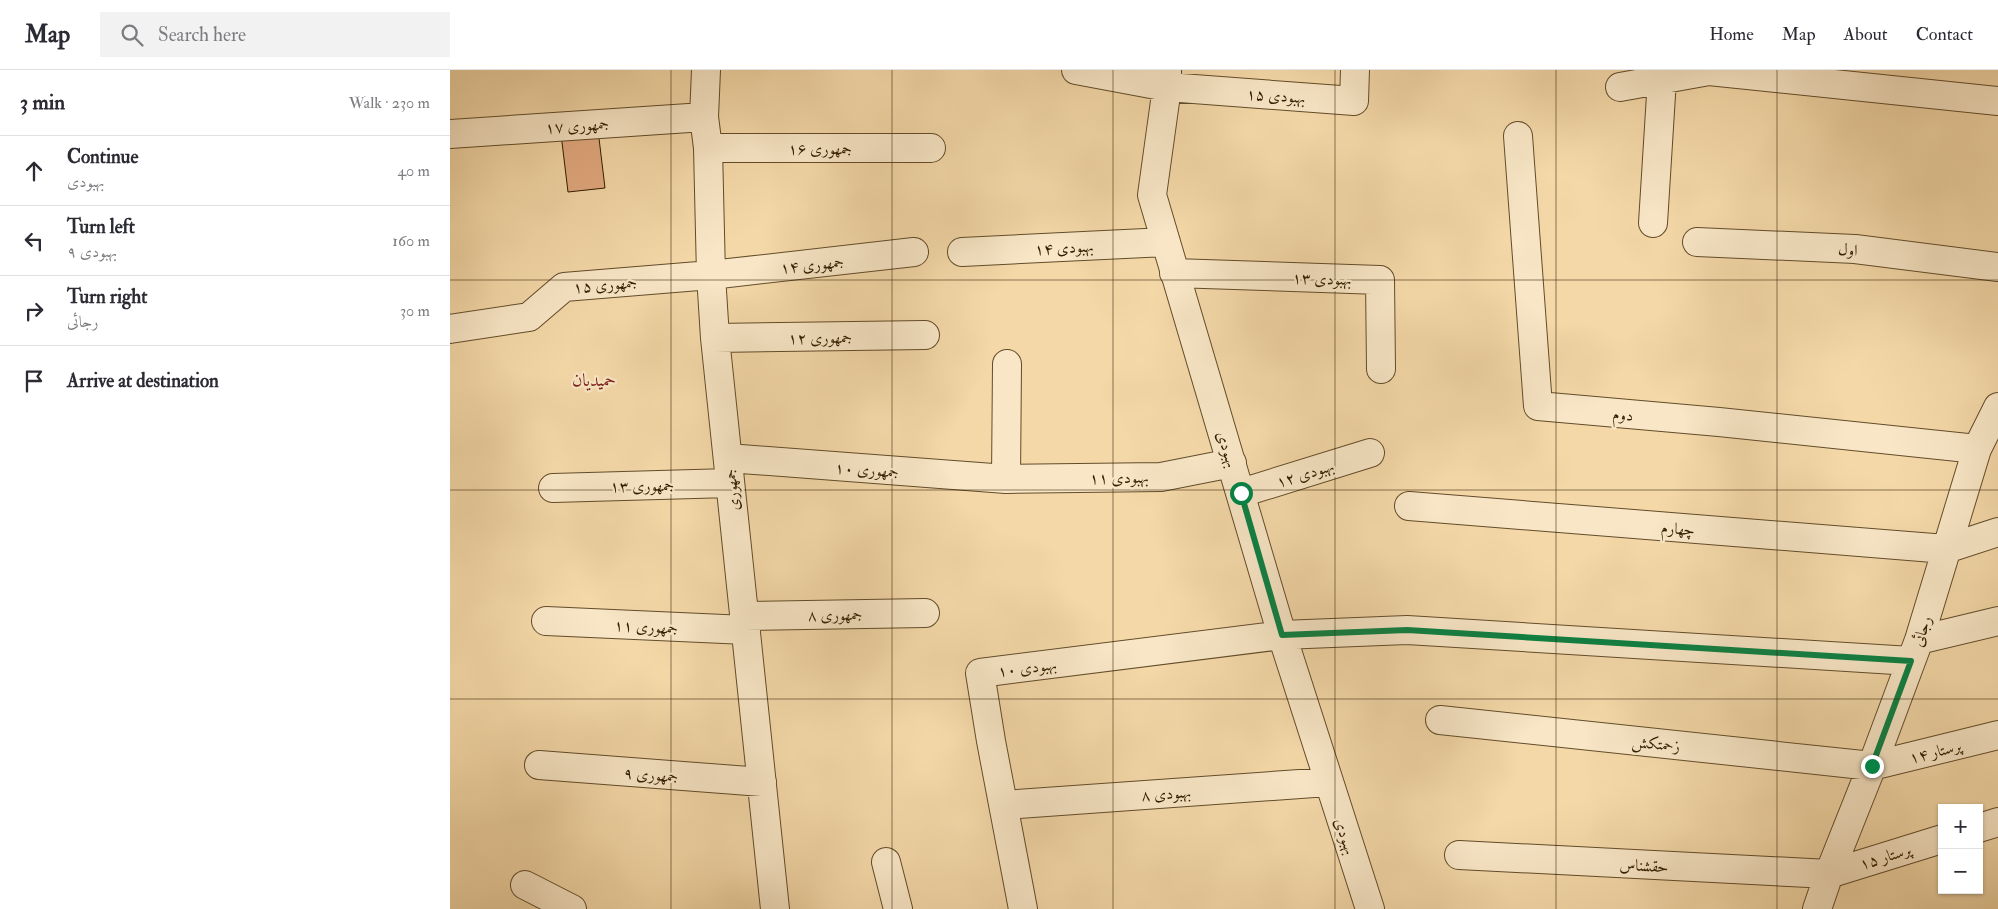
<!DOCTYPE html>
<meta charset="utf-8">
<style>
body{margin:0;font-family:"IM FELL Double Pica",Amiri,serif;background:#f2f2f3;color:#2b2b33}
.controls{position:absolute;right:15px;bottom:15px;display:grid;overflow:hidden;border-radius:0px;box-shadow:0 1px 4px #0004}
.controls button{width:45px;height:45px;display:grid;place-items:center;padding:0;border:0;border-bottom:1px solid #e1e1e2;background:#fff;color:#2b2b33;font:25px sans-serif}
.stop{position:absolute;width:15px;height:15px;margin:-11px;border:4px solid #0b8043;border-radius:50%;background:#fff}
.stop.end{background:#0b8043;border-color:#fff;box-shadow:0 1px 5px #0008}
.list{margin:0;padding:0;list-style:none}
h2{display:flex;justify-content:space-between;align-items:center;height:65px;margin:0;padding:0 20px;font-size:21px}
h2 small{font-size:16px;font-weight:400;color:#7c7c81}
.list li{display:grid;grid-template-columns:32px 1fr auto;gap:15px;align-items:center;box-sizing:border-box;height:70px;padding:0 20px;border-top:1px solid #e1e1e2}
.list b{display:block;font-size:19px;white-space:nowrap}
.list p{margin:0;font-size:16px;white-space:nowrap;color:#7c7c81}
.list em{font-size:16px;font-style:normal;color:#7c7c81}
.icon{flex:none;width:28px;height:28px;fill:none;stroke:currentColor;stroke-width:2;stroke-linecap:round;stroke-linejoin:round}
.map{position:relative;flex:none;width:1548px;height:839px;overflow:hidden}
header{display:flex;align-items:center;gap:30px;box-sizing:border-box;height:70px;padding:0 25px;background:#fff;border-bottom:1px solid #e1e1e2}
header strong{font-size:24px}
nav{display:flex;gap:28px;margin-inline-start:auto;font-size:18px}
.search{width:350px;height:45px;background:#f2f2f3;display:flex;align-items:center;gap:12px;box-sizing:border-box;padding:0 18px;border-radius:0px;color:#7c7c81;font-size:19px}
main{display:flex}
aside{flex:1;background:#fff}
.map>svg:first-child{display:block}
.building{fill:#e2a980;stroke:#311d00}
.lines{fill:none;stroke-linecap:round;stroke-linejoin:round}
.minor-casing{stroke:#624c2a;stroke-width:30}
.minor{stroke:#f8e6c6;stroke-width:28}
.route{stroke:#0b8043;stroke-width:6}
.grid{fill:none;stroke:#311d00;stroke-width:1;stroke-opacity:0.55}
.labels{text-anchor:middle;stroke-width:4.5;stroke-linejoin:round;paint-order:stroke}
.street-label{font-size:16px;fill:#311d00;stroke:#f8e6c6}
.neighbourhood-label{font-size:18px;fill:#7a1f14;stroke:#f8e6c6}
</style>
<header>
<strong>Map</strong>
<div class="search"><svg class="icon" aria-label="search" viewBox="0 0 24 24"><circle cx="10" cy="10" r="6"/><path d="M15 15l6 6"/></svg>Search here</div>
<nav><a>Home</a><a>Map</a><a>About</a><a>Contact</a></nav>
</header>
<main>
<aside>
<h2>3 min<small>Walk · 230 m</small></h2>
<ul class="list">
<li><svg class="icon" aria-label="ahead" viewBox="0 0 24 24"><path d="M12 20V5M6 11l6-6 6 6"/></svg><div><b>Continue</b><p>بهبودی</p></div><em>40 m</em></li>
<li><svg class="icon" aria-label="left" viewBox="0 0 24 24"><path d="M17 20v-9H6M10 6l-5 5 5 5"/></svg><div><b>Turn left</b><p>بهبودی ۹</p></div><em>160 m</em></li>
<li><svg class="icon" aria-label="right" viewBox="0 0 24 24"><path d="M7 20v-9h11M14 6l5 5-5 5"/></svg><div><b>Turn right</b><p>رجائی</p></div><em>30 m</em></li>
<li><svg class="icon" aria-label="arrive" viewBox="0 0 24 24"><path d="M6 21V4h12l-3 4 3 4H6"/></svg><div><b>Arrive at destination</b></div></li>
</ul>
</aside>
<div class="map">
<svg width="1548" height="839" viewBox="0 0 1548 839">
<rect width="100%" height="100%" fill="#f4d8a8"/>
<filter id="stains"><feTurbulence type="fractalNoise" baseFrequency=".004" numOctaves="4"/><feColorMatrix values="0 0 0 0 .2 0 0 0 0 .09 0 0 0 0 .02 0 0 0 .5 -.17"/></filter>
<radialGradient id="worn" r=".72"><stop offset=".6" stop-color="#630" stop-opacity="0"/><stop offset="1" stop-color="#630" stop-opacity=".3"/></radialGradient>
<path class="building" d="M148 60 155 118 118 122 111 64Z"/>
<g class="lines">
<g class="minor-casing">
<path id="minor" d="M256 0 254 47 258 78 261 205 265 268 325 839
M626 0 717 17 904 31 905 0
M717 0V17L702 125 832 565 920 839
M1170 17 1259 1 1548 31
M0 64 254 47
M1068 66 1088 336 1269 352 1527 379
M258 78H481
M1203 153 1212 9
M1247 172 1405 179 1548 197
M512 182 716 172
M724 203 930 210 931 299
M0 259 79 247 114 217 261 205 464 182
M265 268 475 265
M278 388 556 409 711 407 782 393
M556 409 557 294
M103 418 280 413
M791 423 920 383
M959 436 1496 479 1548 462
M294 546 475 543
M96 551 296 560
M1469 570 1548 551
M990 650 1422 696 1548 665
M89 695 312 712
M554 735 878 712
M1529 758 1548 752
M1009 785 1379 804 1492 769
M436 792 448 839
M75 815 122 839
M573 839 541 671 530 603 832 565 957 560 1461 591
M1367 839 1379 804 1422 696 1469 570 1527 379 1548 337"/>
</g>
<use href="#minor" class="minor"/>
</g>
<g class="lines">
<path class="route" d="M791 423 832 565 957 560 1461 591 1422 696"/>
</g>
<path class="grid" d="M221 0V839M442 0V839M663 0V839M885 0V839M1106 0V839M1327 0V839M0 210H1548M0 420H1548M0 629H1548"/>
<g class="labels">
<g class="street-label">
<text transform="translate(826 25) rotate(4)" y="6">بهبودی ۱۵</text>
<text transform="translate(127 55) rotate(-4)" y="6">جمهوری ۱۷</text>
<text x="370" y="84">جمهوری ۱۶</text>
<text transform="translate(614 177) rotate(-3)" y="6">بهبودی ۱۴</text>
<text transform="translate(1398 179) rotate(4)" y="6">اول</text>
<text transform="translate(362 194) rotate(-6)" y="6">جمهوری ۱۴</text>
<text transform="translate(872 208) rotate(2)" y="6">بهبودی ۱۳</text>
<text transform="translate(155 214) rotate(-5)" y="6">جمهوری ۱۵</text>
<text transform="translate(370 267) rotate(-1)" y="6">جمهوری ۱۲</text>
<text transform="translate(1173 344) rotate(5)" y="6">دوم</text>
<text transform="translate(778 379) rotate(73)" y="6">بهبودی</text>
<text transform="translate(417 399) rotate(4)" y="6">جمهوری ۱۰</text>
<text transform="translate(855 403) rotate(-17)" y="6">بهبودی ۱۲</text>
<text transform="translate(669 407) rotate(-1)" y="6">بهبودی ۱۱</text>
<text transform="translate(192 415) rotate(-1)" y="6">جمهوری ۱۳</text>
<text transform="translate(281 420) rotate(-96)" y="6">جمهوری</text>
<text transform="translate(1228 458) rotate(5)" y="6">چهارم</text>
<text transform="translate(385 544) rotate(-1)" y="6">جمهوری ۸</text>
<text transform="translate(196 556) rotate(3)" y="6">جمهوری ۱۱</text>
<text transform="translate(1471 561) rotate(-72)" y="6">رجائی</text>
<text transform="translate(577 597) rotate(-7)" y="6">بهبودی ۱۰</text>
<text transform="translate(1206 673) rotate(6)" y="6">زحمتکش</text>
<text transform="translate(1485 681) rotate(-14)" y="6">پرستار ۱۴</text>
<text transform="translate(201 704) rotate(4)" y="6">جمهوری ۹</text>
<text transform="translate(716 723) rotate(-4)" y="6">بهبودی ۸</text>
<text transform="translate(896 766) rotate(72)" y="6">بهبودی</text>
<text transform="translate(1435 786) rotate(-17)" y="6">پرستار ۱۵</text>
<text transform="translate(1194 795) rotate(3)" y="6">حقشناس</text>
</g>
<g class="neighbourhood-label">
<text x="144" y="316">حمیدیان</text>
</g>
</g>
<rect width="100%" height="100%" filter="url(#stains)"/>
<rect width="100%" height="100%" fill="url(#worn)"/>
</svg>
<div class="controls">
<button>+</button>
<button>−</button>
</div>
<div class="stop" style="left:791px;top:423px"></div>
<div class="stop end" style="left:1422px;top:696px"></div>
</div>
</main>
